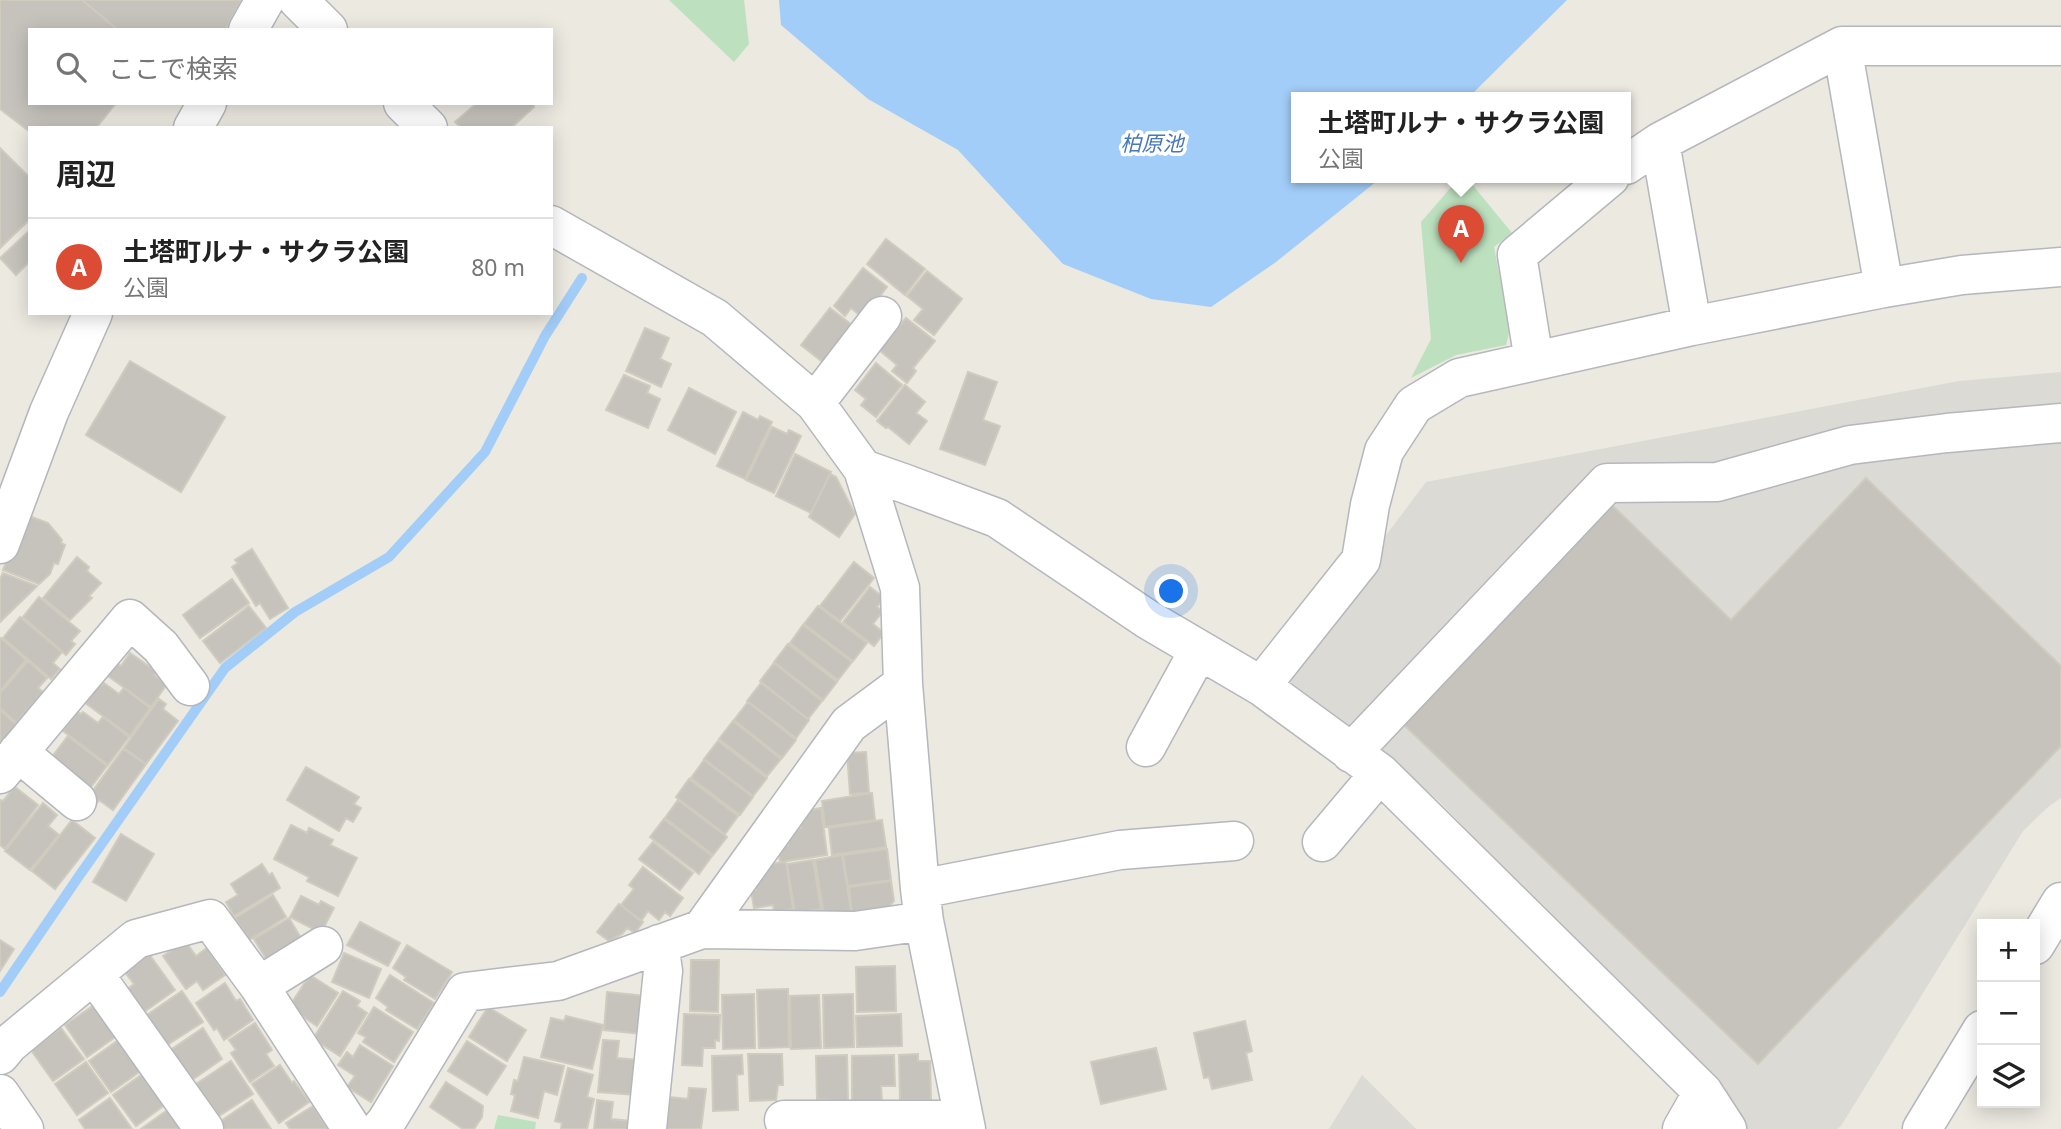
<!DOCTYPE html>
<html lang="ja">
<meta charset="utf-8">
<style>
body{margin:0;font-family:"Noto Sans","Noto Sans JP",sans-serif;background:#f2f2f2;color:#222}
.controls{position:absolute;right:21px;bottom:21px;display:grid;overflow:hidden;border-radius:0px;box-shadow:0 4px 18px #0003}
.controls button{width:63px;height:63px;display:grid;place-items:center;padding:0;border:0;border-bottom:2px solid #e0e0e0;background:#fff;color:#222;font:35px sans-serif}
.you{position:absolute;left:1172px;top:592px;width:24px;height:24px;margin:-18px;border:5px solid #fff;border-radius:50%;background:#1a73e8;box-shadow:0 0 0 10px #1a73e833}
.badge{display:grid;place-items:center;width:46px;height:46px;border-radius:50%;background:#dc4c34;color:#fff;font-size:23px;font-weight:700}
.pin{position:absolute;translate:-50% -58px;filter:drop-shadow(0 2px 4px #0008)}
.pin::after{content:'';position:absolute;top:37px;width:24px;height:21px;background:inherit;clip-path:polygon(0 0,100% 0,50% 100%)}
.popup{position:absolute;left:1291px;top:92px;width:340px;height:91px;box-sizing:border-box;display:grid;place-content:center;border-radius:0px;background:#fff;filter:drop-shadow(0 2px 5px #0005);font-size:23px;white-space:nowrap;color:#767676}
.popup b{font-size:26px;color:#222}
.popup::after{content:'';position:absolute;left:50%;top:100%;margin-left:-14px;border:14px solid transparent;border-top-color:#fff}
.list{margin:0;padding:0;list-style:none}
h2{display:flex;justify-content:space-between;align-items:center;height:91px;margin:0;padding:0 28px;font-size:30px}
h2 small{font-size:23px;font-weight:400;color:#767676}
.list li{display:grid;grid-template-columns:46px 1fr auto;gap:21px;align-items:center;box-sizing:border-box;height:98px;padding:0 28px;border-top:2px solid #e0e0e0}
.list b{display:block;font-size:26px;white-space:nowrap}
.list p{margin:0;font-size:23px;white-space:nowrap;color:#767676}
.list em{font-size:23px;font-style:normal;color:#767676}
.icon{flex:none;width:38px;height:38px;fill:none;stroke:currentColor;stroke-width:2;stroke-linecap:round;stroke-linejoin:round}
.map{position:relative;flex:none;width:2061px;height:1129px;overflow:hidden}
.search{position:absolute;background:#fff;box-shadow:0 4px 18px #0003;left:28px;top:28px;width:525px;height:77px;display:flex;align-items:center;gap:18px;box-sizing:border-box;padding:0 24px;border-radius:0px;color:#767676;font-size:26px}
.panel{position:absolute;background:#fff;box-shadow:0 4px 18px #0003;left:28px;top:126px;width:525px;height:189px;border-radius:0px}
.map>svg:first-child{display:block}
.industrial{fill:#dcdad4}
.green{fill:#bde1bf}
.water{fill:#a2cdf8}
.lines{fill:none;stroke-linecap:round;stroke-linejoin:round}
.stream{stroke:#a2cdf8;stroke-width:10}
.building{fill:#c6c3bd;stroke:#cfcbbf;stroke-width:2}
.minor-casing{stroke:#b5b7bc;stroke-width:41}
.minor{stroke:#fff;stroke-width:38}
.labels{text-anchor:middle;stroke-width:7;stroke-linejoin:round;paint-order:stroke}
.water-label{font-size:21px;font-style:italic;fill:#4778b9;stroke:#fff}
</style>
<div class="map">
<svg width="2061" height="1129" viewBox="0 0 2061 1129">
<rect width="100%" height="100%" fill="#ebe9e0"/>
<path class="industrial" d="M2061 372V798L2048 807 2023 831 1841 1126 1837 1129H1742L1571 939 1440 802 1359 732 1281 675 1426 482 1959 381Z
M1362 1075 1416 1129H1329Z"/>
<path class="green" d="M669 0H744L749 44 734 62Z
M1460 177H1466L1512 233 1494 247 1510 329 1506 345 1456 355 1411 378 1431 339 1421 222Z
M498 1115 536 1122 535 1129H494Z"/>
<path class="water" d="M779 0H1567L1469 97H1296V177H1382L1276 262 1211 307 1151 299 1063 264 958 150 868 99 781 25Z"/>
<g class="lines">
<path class="stream" d="M0 992 77 879 225 668 295 612 389 557 485 452 545 336 582 278"/>
</g>
<path class="building" d="M0 0H82L118 30H30V103H116L96 128H30V132L0 109Z
M82 0H242L225 30H118Z
M477 103H533L534 107 511 128H462L455 122Z
M0 148 30 178V219L0 248Z
M30 230V261L16 275 0 258Z
M886 239 925 269 905 295 867 264Z
M863 268 887 287 863 318 851 308 845 316 834 306Z
M927 271 962 299 934 335 914 320 923 309 907 296Z
M830 308 857 329 829 367 801 345Z
M906 318 935 341 913 368 916 371 907 383 892 371 897 365 879 350Z
M645 328 669 338 660 359 671 364 661 387 626 371Z
M130 361 225 417 181 492 86 435Z
M876 363 902 385 876 417 861 405 866 399 855 390Z
M968 372 997 382 983 420 1000 426 985 465 940 449Z
M624 375 650 386 647 393 660 399 648 428 606 410Z
M905 385 925 402 916 413 927 421 909 444 888 427 886 428 877 421Z
M689 388 736 412 715 454 668 430Z
M743 412 758 420 760 416 772 422 745 479 717 466Z
M772 427 787 434 789 430 801 436 774 493 746 480Z
M795 454 831 472 811 513 776 496Z
M830 474 836 477 855 514 839 537 809 517Z
M1866 478 2061 666V746L1758 1064 1403 724 1611 504 1731 620Z
M24 514 48 523 62 540 61 543 65 545 58 564 54 563 50 574 39 584 3 570Z
M252 549 288 608 270 619 260 603 256 606 232 567 238 563 235 560Z
M77 557 89 567 87 571 101 583 89 596 92 598 70 620 43 598Z
M854 562 874 578 840 621 820 606Z
M3 573 37 586 0 622V579Z
M232 579 249 603 200 638 183 615Z
M870 587 884 598 877 607 883 611 873 624 884 633 874 646 843 622Z
M39 597 80 631 71 641 75 644 66 655 23 617Z
M249 606 266 628 220 663 203 641Z
M818 606 867 643 853 661 804 624Z
M20 617 62 652 53 663 60 669 51 679 3 638Z
M803 625 852 662 838 680 790 643Z
M1 638 26 660 0 691V640Z
M788 644 837 682 823 700 774 662Z
M130 653 157 672 154 675 167 684 151 707 108 676 117 664 121 666Z
M28 661 47 678 38 688 43 692 16 723 0 708V693Z
M774 663 822 701 808 719 760 681Z
M98 683 102 685 104 683 119 694 124 688 150 708 130 736 84 702Z
M761 683 809 720 796 738 747 701Z
M159 699 166 704 163 709 178 721 146 764 124 748Z
M748 702 796 740 782 758 734 720Z
M0 710 17 725 0 745Z
M77 712 81 714 83 712 98 723 103 717 129 737 108 765 63 731Z
M733 721 781 759 767 776 719 739Z
M68 736 107 766 88 791 51 758Z
M718 741 767 778 753 796 704 759Z
M123 749 146 764 113 810 99 800 97 803 89 796Z
M866 752 869 793 850 794 847 753Z
M704 760 753 797 740 815 691 778Z
M306 767 359 797 354 804 361 808 353 822 346 818 339 831 287 800Z
M689 779 738 816 725 834 676 797Z
M15 787 38 805 5 849 0 845V800L3 801Z
M872 793 875 820 825 827 822 801Z
M678 800 727 837 713 855 665 818Z
M43 803 57 815 48 826 59 835 30 870 5 851Z
M821 808 827 855 780 862 778 846 788 845 787 836 793 829 801 828 800 821 805 820 804 811Z
M664 819 712 856 699 874 650 837Z
M72 820 95 838 55 889 32 871Z
M882 820 886 847 832 855 829 828Z
M291 825 307 833 309 828 333 840 330 845 357 858 338 896 307 881 309 877 274 859Z
M121 834 154 854 126 901 93 882Z
M653 842 693 873 680 890 639 859Z
M887 849 891 880 848 886 843 855Z
M842 855 851 911 824 915 815 860Z
M813 860 821 909 795 913 787 864Z
M786 862 793 909 774 912 773 905 754 908 751 890H756L753 873 766 864Z
M262 864 269 875 272 873 280 888 234 916 226 902 238 895 231 884Z
M643 867 683 898 670 916 665 912 659 920 648 911 641 921 621 905 634 889 629 885Z
M891 881 894 901 888 908 852 913 849 887Z
M273 895 286 917 249 940 235 918Z
M301 896 319 905 321 901 334 908 321 933 290 917Z
M619 904 643 922 635 933 627 928 622 934 609 941 597 932Z
M289 918 304 943 268 962 254 939Z
M360 922 400 943 388 966 347 945Z
M0 940 14 949 0 971Z
M185 941 196 956 207 948 225 975 203 990 197 981 186 989 163 956Z
M407 945 452 972 435 999 404 980 406 977 393 968Z
M344 953 381 969 369 998 332 982Z
M149 954 175 990 141 1014 125 991 134 984 124 971Z
M691 960H719L718 1012 690 1011Z
M895 966 896 1011 857 1012 856 967Z
M310 975 338 993 317 1026 289 1007Z
M390 975 434 1003 417 1029 386 1010 388 1007 376 998Z
M225 983 236 1001 240 999 253 1020 224 1040 217 1028 214 1030 196 1003Z
M788 989 789 1047 759 1048 757 990Z
M182 991 203 1022 164 1047 144 1017Z
M343 991 360 1001 357 1006 367 1013 340 1056 313 1039Z
M607 992 645 996 641 1034 604 1030Z
M754 994 755 1048 723 1049 722 995Z
M853 994 854 1047 824 1048 823 995Z
M819 995 821 1048 791 1049 790 996Z
M96 1004 118 1035 87 1057 65 1025Z
M374 1007 413 1032 394 1062 363 1042 366 1037 358 1033Z
M488 1007 526 1030 507 1061 469 1037Z
M684 1014 720 1015 719 1041 715 1040V1048H703L702 1066 682 1065Z
M901 1014 902 1046 857 1047 856 1016Z
M566 1016 603 1025 592 1069 541 1057 551 1018 564 1021Z
M1245 1021 1252 1051 1246 1053 1252 1080 1212 1089 1209 1077 1204 1078 1194 1033Z
M255 1023 272 1050 266 1054 274 1066 250 1082 231 1053 236 1050 229 1040Z
M61 1028 84 1059 53 1081 31 1050Z
M203 1028 222 1059 189 1082 169 1051Z
M120 1039 142 1070 111 1092 89 1061Z
M603 1040 619 1041 617 1058 639 1060 636 1095 598 1092Z
M467 1041 506 1066 487 1095 448 1071Z
M360 1045 393 1066 371 1102 347 1087 355 1076 338 1065 347 1052 353 1057Z
M1156 1048 1166 1089 1101 1104 1091 1062Z
M748 1054H782L783 1085H778L776 1100 750 1101Z
M918 1054V1061H930L931 1100H900L899 1055Z
M742 1055 743 1074 737 1075 738 1110 713 1111 712 1056Z
M847 1055 848 1102H830V1100L817 1099 816 1056Z
M894 1055 895 1086H881L882 1101H852V1056Z
M524 1057 564 1066 557 1095 544 1091 538 1118 511 1111 515 1095 511 1094 514 1080 518 1081Z
M231 1061 253 1094 214 1119 193 1086Z
M86 1062 108 1093 77 1115 55 1084Z
M280 1065 292 1083 294 1081 309 1102 279 1123 252 1084Z
M568 1068 593 1075 587 1097 594 1099 587 1129H561L562 1123 555 1121Z
M144 1073 166 1104 136 1126 113 1095Z
M446 1082 483 1106 482 1117 474 1129H463L430 1107Z
M689 1088 706 1089 701 1129H666L670 1097 688 1099Z
M110 1098 132 1129H85L79 1120Z
M252 1100 271 1129H222L218 1123Z
M597 1100 613 1102 611 1119 631 1121V1129H594Z
M313 1106 328 1129H290L286 1123Z
M169 1109 184 1129H141Z"/>
<g class="lines">
<g class="minor-casing">
<path id="minor" d="M298 0 328 30
M248 30 265 0
M1842 46 1884 288
M403 103 428 128
M193 128 207 103
M1660 142 1692 326
M1626 165 1660 142 1842 46H2061
M551 225 715 318 815 403 863 469 900 588 903 684 920 889 924 921 966 1129
M1534 361 1517 255 1610 177
M815 403 882 316
M863 469 903 483 997 518 1147 619 1261 686 1380 773 1703 1092 1727 1129
M0 544 49 412 93 313
M1261 686 1361 560 1370 505 1384 451 1414 405 1459 378 1692 326 1884 288 1962 275 2061 267
M1146 747 1199 650
M18 752 77 801
M1351 753 1607 483 1717 482 1850 445 1947 433 2061 423
M0 774 130 619 161 647 190 686
M1322 842 1380 773
M920 889 1120 850 1234 841
M702 929 849 724 903 684
M2035 945 2061 902
M94 974 204 1129
M259 986 323 946
M0 1055 9 1044 136 939 210 919 259 986 352 1129
M0 1094 24 1129
M784 1120H964
M647 1128 663 971 659 944
M380 1129 386 1122 465 992 558 981 702 929 855 931 924 921
M1682 1129 1703 1092
M1922 1129 1982 1030"/>
</g>
<use href="#minor" class="minor"/>
</g>
<g class="labels">
<g class="water-label">
<text x="1152" y="151">柏原池</text>
</g>
</g>
</svg>
<div class="controls">
<button>+</button>
<button>−</button>
<button><svg class="icon" aria-label="layers" viewBox="0 0 24 24"><path d="M12 4l9 5-9 5-9-5zM3 14l9 5 9-5"/></svg></button>
</div>
<div class="you"></div>
<div class="pin badge" style="left:1461px;top:263px">A</div>
<div class="popup"><b>土塔町ルナ・サクラ公園</b>公園</div>
<div class="search"><svg class="icon" aria-label="search" viewBox="0 0 24 24"><circle cx="10" cy="10" r="6"/><path d="M15 15l6 6"/></svg>ここで検索</div>
<section class="panel">
<h2>周辺<small></small></h2>
<ul class="list">
<li><span class="badge">A</span><div><b>土塔町ルナ・サクラ公園</b><p>公園</p></div><em>80 m</em></li>
</ul>
</section>
</div>
